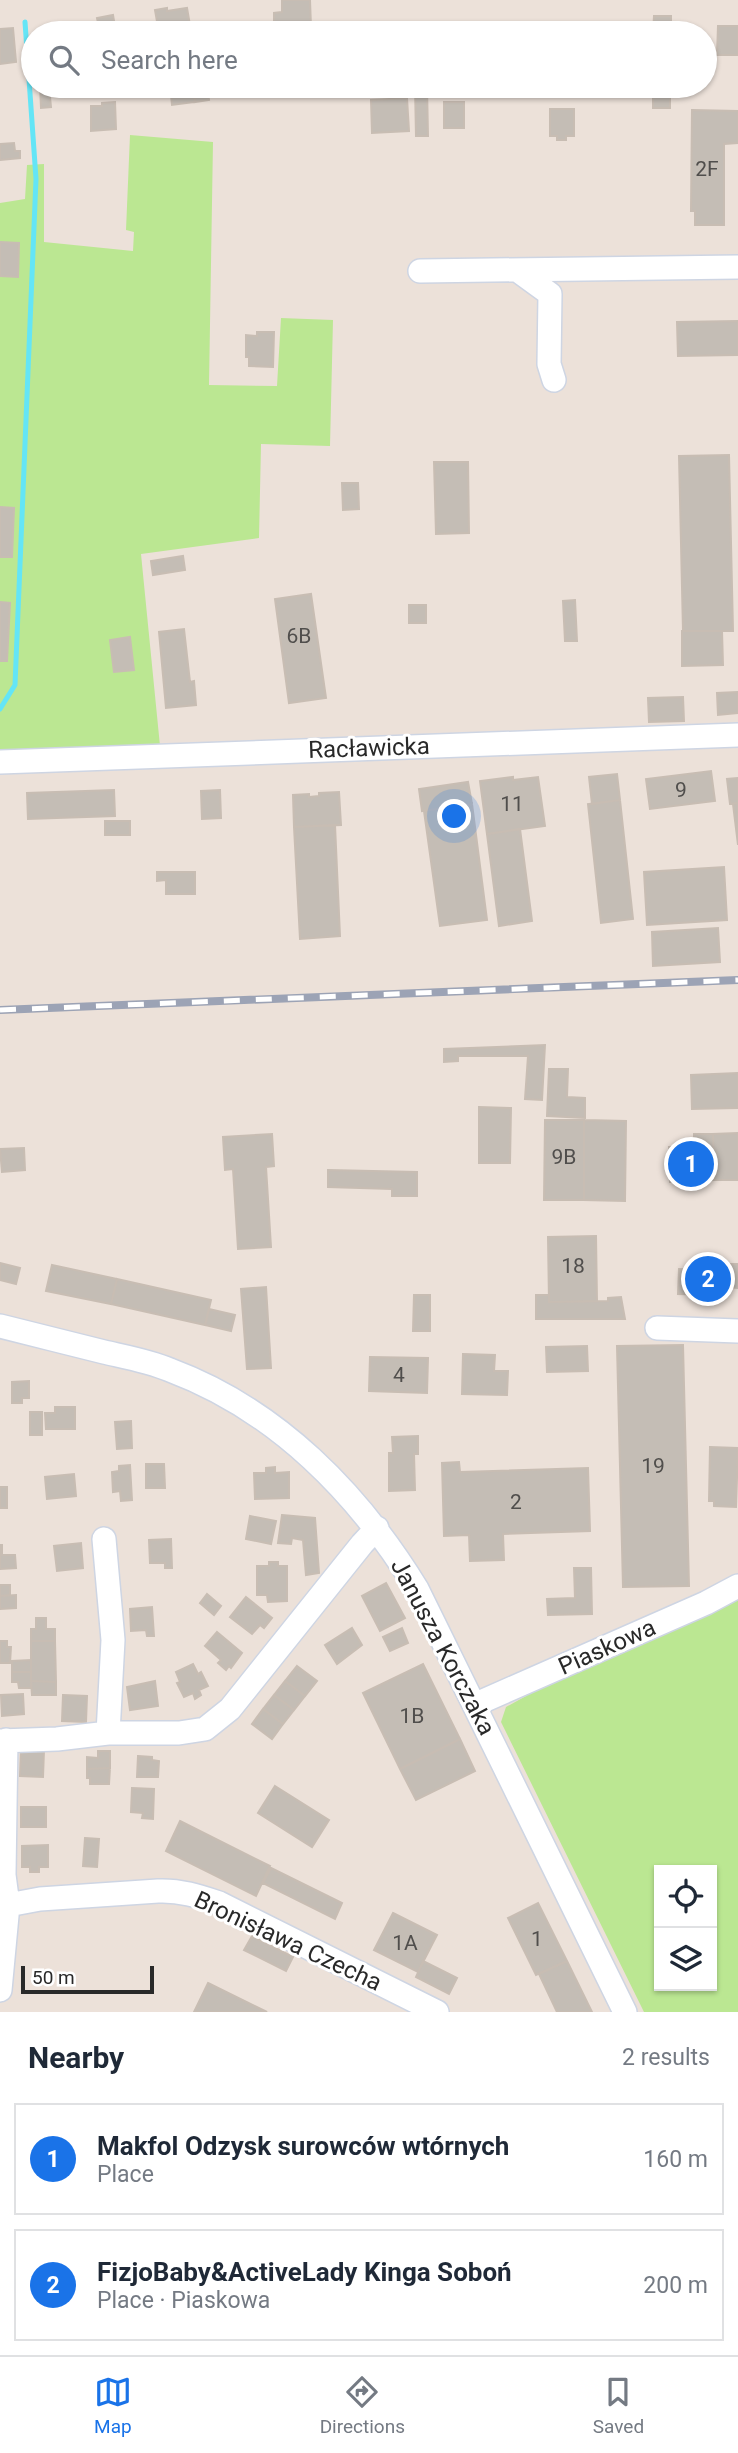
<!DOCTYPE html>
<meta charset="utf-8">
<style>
body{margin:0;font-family:Roboto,sans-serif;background:#f6f6f7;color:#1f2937}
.controls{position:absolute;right:21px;bottom:21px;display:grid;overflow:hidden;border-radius:0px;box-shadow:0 2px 5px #0004}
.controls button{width:63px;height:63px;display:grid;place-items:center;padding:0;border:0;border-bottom:2px solid #e0e1e3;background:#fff;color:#1f2937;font:35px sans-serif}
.scale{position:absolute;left:21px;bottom:18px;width:133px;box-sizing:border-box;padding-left:7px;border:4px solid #292929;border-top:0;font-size:19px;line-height:24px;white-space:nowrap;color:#292929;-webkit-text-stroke:5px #fff;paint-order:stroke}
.you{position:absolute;left:455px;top:817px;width:24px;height:24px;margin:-18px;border:5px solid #fff;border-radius:50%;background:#1a73e8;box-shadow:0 0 0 10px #1a73e833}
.badge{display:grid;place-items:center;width:46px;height:46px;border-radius:50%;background:#1a73e8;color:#fff;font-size:23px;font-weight:700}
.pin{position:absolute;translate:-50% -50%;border:4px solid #fff;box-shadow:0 2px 7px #0006}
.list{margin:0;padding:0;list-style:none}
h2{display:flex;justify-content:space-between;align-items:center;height:91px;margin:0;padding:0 28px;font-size:30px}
h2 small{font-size:23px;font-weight:400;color:#747a83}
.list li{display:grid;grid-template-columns:46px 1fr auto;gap:21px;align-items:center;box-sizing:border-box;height:112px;margin:0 14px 14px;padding:0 14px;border:2px solid #e0e1e3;border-radius:0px}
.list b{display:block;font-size:26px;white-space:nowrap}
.list p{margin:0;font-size:23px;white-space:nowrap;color:#747a83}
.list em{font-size:23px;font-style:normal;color:#747a83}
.icon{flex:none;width:38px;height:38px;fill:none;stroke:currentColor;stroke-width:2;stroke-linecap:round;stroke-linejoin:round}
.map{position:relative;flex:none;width:738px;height:2012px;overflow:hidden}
.search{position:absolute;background:#fff;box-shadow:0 2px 5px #0004;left:21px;right:21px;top:21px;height:77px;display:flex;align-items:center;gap:18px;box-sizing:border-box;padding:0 24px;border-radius:38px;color:#747a83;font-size:26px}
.sheet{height:343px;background:#fff}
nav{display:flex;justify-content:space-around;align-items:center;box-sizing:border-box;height:98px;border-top:2px solid #e0e1e3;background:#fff;font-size:19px;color:#747a83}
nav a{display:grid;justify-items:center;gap:4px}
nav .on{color:#1a73e8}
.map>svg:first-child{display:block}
.green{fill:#bbe792;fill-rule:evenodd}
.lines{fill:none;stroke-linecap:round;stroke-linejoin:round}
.stream{stroke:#64e5f6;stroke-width:5}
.building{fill:#c4bdb5;stroke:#c8bdb3;stroke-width:2}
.minor-casing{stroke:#ced5e3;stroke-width:26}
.minor{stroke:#fff;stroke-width:23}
.rail-casing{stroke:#9ca3b5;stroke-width:8}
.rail{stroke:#fff;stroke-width:5;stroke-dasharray:16;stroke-linecap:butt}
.labels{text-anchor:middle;stroke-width:6;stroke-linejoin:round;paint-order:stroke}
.number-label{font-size:21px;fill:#504e4c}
.street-label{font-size:24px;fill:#292929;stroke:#fff}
</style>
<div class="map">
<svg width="738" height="2012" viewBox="0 0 738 2012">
<rect width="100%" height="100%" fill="#ece1d9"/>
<path class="green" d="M130 135 213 142 209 385 277 386 281 318 333 320 330 446 261 444 259 538 141 554 160 746 0 754V203L25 199 27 165 44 164V242L133 251 134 232 126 230Z
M738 1597V2012H644L501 1722 506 1707 526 1696 525 1690ZM659 1870H712V1986H659Z"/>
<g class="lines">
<path class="stream" d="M0 709 15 685 36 179 25 22"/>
</g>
<path class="building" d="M282 0H310L311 27 274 30V13L282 12Z
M167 8V11L187 8 191 31 159 33 155 10Z
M113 15 116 33H95L100 32 97 18Z
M654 16H671V33H653Z
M244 22 246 33H216L215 26Z
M718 26H738V55H717Z
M13 28 16 62 0 64V29Z
M40 86H49L51 107 41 108Z
M112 86H142V87H125V96L113 97Z
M170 86H193L195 102 172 105Z
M193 86H207L209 100 195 102Z
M287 86H314V91L288 92Z
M376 86H409V92L377 94Z
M415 86H427L428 136H416Z
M653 86H670V108H653Z
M407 98 409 131 372 133 371 100Z
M115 102 116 129 91 131V106H102V103Z
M444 102H464V128H444Z
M550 109H574V136H566V140H557V136H550Z
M692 110 738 111V143L724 144V225H695V211H691Z
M14 143 15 151H20V158L0 160V144Z
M0 242 19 243 18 277 0 276Z
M738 321V355L678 356 677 322Z
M257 332H274L273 367 249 366V357H246V335L257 336Z
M729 455 733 631H683L679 456Z
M434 462H468L469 533 436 534Z
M342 483H358L359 509 343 510Z
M0 507 14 508 12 557H0Z
M183 556 185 570 153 575 151 561Z
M311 594 326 698 289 703 275 599Z
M575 600 577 641H565L563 601Z
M0 602 10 603 7 661H0Z
M409 605H426V623H409Z
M184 629 190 682 194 681 196 705 166 708 159 632Z
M682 631H722L723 665 682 666Z
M130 637 134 670 114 672 110 640Z
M738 692V713L718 715 717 693Z
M683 697 684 721 649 722 648 698Z
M711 771 715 801 650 809 646 779Z
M617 774 620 800 592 804 589 777Z
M513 777V780L538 777 545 826 487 834 480 781Z
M738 778V803L730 804 727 779Z
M468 782 472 804 422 811 419 789Z
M114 790 115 816 28 819 27 793Z
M220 790 221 818 202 819 201 791Z
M339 792 341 825 294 827 293 795 309 794V797L319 796V793Z
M620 800 633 919 601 923 588 804Z
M738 803V845L733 804Z
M472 804 487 920 440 926 424 811Z
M105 821H130V835H105Z
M335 825 340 936 300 939 294 827Z
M520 829 532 921 499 926 487 834Z
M724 867 727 920 647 925 644 872Z
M157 872H195V894H166V880L157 881Z
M718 928 720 962 653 966 652 932Z
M545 1045 542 1100 525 1099 528 1056H458V1061L444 1062V1049Z
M549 1069H568L567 1097 585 1098V1118L547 1116Z
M738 1073V1108L692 1109 691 1075Z
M479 1107 511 1108 510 1163H479Z
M545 1120H584V1200H544Z
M584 1120 626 1121 625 1201 584 1200Z
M738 1133V1180H714L713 1134Z
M272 1134 274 1166 266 1167 271 1247 238 1249 233 1169 225 1170 223 1137Z
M694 1134H713L714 1180 670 1182 669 1147 694 1146Z
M24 1148 25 1170 2 1172 0 1149Z
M328 1170 417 1172V1196H392V1189L328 1187Z
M596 1236 597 1301 549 1302 548 1237Z
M0 1263 20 1268 16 1284 0 1280Z
M723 1264H738V1288L715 1286V1295L678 1294 679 1269 723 1271Z
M52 1265 117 1279 111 1304 46 1291Z
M117 1279 211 1300 205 1325 111 1304Z
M266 1287 271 1368 247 1369 241 1289Z
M414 1295H430V1331H413Z
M536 1295H549V1302L608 1301V1298L621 1297 625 1319H536Z
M209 1309 235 1315 231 1331 205 1325Z
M683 1345 689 1586 623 1587 617 1346Z
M587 1346 588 1371 547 1372 546 1347Z
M463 1354 495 1355 494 1371H508L507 1395 462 1394Z
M370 1357 428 1358 427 1393 369 1391Z
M29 1381V1398H22V1403H12V1382Z
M55 1407H75V1429H46L45 1413H55Z
M30 1412H42V1435H30Z
M131 1421 132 1448 117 1449 115 1422Z
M418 1436V1454H414L415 1490 389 1491V1453H393L392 1437Z
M710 1447 738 1448 736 1507 714 1506V1501H709Z
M459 1462 460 1472 588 1468 590 1531 503 1534 504 1560 470 1561 469 1535 444 1536 442 1463Z
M146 1464H164L165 1488H146Z
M130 1465 132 1500 121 1501 120 1491 113 1492 112 1472 119 1471V1466Z
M275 1467V1473L289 1472V1498L255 1499 254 1473H266V1468Z
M74 1474 76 1496 47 1499 45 1477Z
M0 1487H7V1508H0Z
M282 1515 315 1518 319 1573 306 1575 303 1540 292 1538 291 1544 278 1543Z
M250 1516 276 1521 271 1544 246 1539Z
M171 1539 172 1568H165V1563H150L149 1540Z
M81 1543 83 1568 57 1571 54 1546Z
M0 1545H2V1555H15L16 1568 0 1569Z
M269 1562H278V1566H287V1601L268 1602 267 1595H257V1566H269Z
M574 1568H591L592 1614 548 1615 547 1599 575 1598Z
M386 1583 405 1618 380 1631 362 1596Z
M0 1585H10V1595L0 1596Z
M207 1594 221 1606 214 1615 200 1603Z
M16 1595V1608L0 1609V1596Z
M246 1597 272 1618 264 1628 260 1625 252 1634 230 1617Z
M152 1607 154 1636H147L146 1630 131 1631 130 1609Z
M36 1618H46V1629H55V1641H31V1629H36Z
M352 1628 362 1645 337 1664 325 1645Z
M402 1628 408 1643 390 1651 383 1637Z
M217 1632 242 1653 231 1668 229 1666 226 1670 218 1663 221 1660 205 1646Z
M0 1641H7V1647H11L10 1663H0Z
M31 1641H55L56 1682 31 1681Z
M31 1660V1672H12V1661Z
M193 1664 198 1674 201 1672 208 1686 199 1690 201 1695 195 1699 193 1693 184 1697 177 1683 180 1682 176 1672Z
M423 1664 460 1739 400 1769 363 1693Z
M297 1666 317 1681 305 1696 285 1681Z
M12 1672H31V1688H19L18 1682H12Z
M31 1681 56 1682V1695H32Z
M155 1681 158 1706 130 1710 127 1687Z
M285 1681 305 1696 294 1710 274 1695Z
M23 1694 24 1714 2 1716 1 1695Z
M63 1695 87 1696 86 1722 62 1721Z
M274 1695 294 1710 283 1724 263 1709Z
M263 1709 283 1724 272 1739 252 1724Z
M460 1739 475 1771 416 1800 400 1769Z
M21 1749 44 1750 43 1777 20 1776Z
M98 1751H110V1768L87 1769V1757L98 1758Z
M138 1756 152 1757V1760L159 1761 158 1777H137Z
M110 1768 109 1784H90V1778H87V1769Z
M275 1786 329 1820 312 1847 258 1813Z
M132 1788 154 1789 153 1819 142 1818 143 1813 131 1812Z
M21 1807H46V1827H21Z
M180 1821 270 1866 256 1896 166 1851Z
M85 1838 99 1839 97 1867 83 1866Z
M48 1845V1867H39V1872H30V1867H22V1846Z
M271 1868 342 1903 335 1919 263 1883Z
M538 1903 567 1961 536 1975 508 1918Z
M393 1913 437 1935 418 1972 374 1950Z
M252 1936 293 1957 286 1971 244 1950Z
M423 1961 457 1978 449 1994 416 1977Z
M567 1961 592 2012H557L539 1974Z
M208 1983 267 2012H194Z"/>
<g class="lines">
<g class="minor-casing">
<path id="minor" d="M517 270 550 294 549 364 554 380
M420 271 738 267
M0 762 738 735
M0 1326C35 1335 69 1343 104 1352 126 1357 149 1361 170 1370 277 1410 358 1493 417 1589L625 2012
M657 1328 738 1331
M104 1539 113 1640 108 1733
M474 1705 706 1603 738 1586
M0 1741 57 1739 108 1733H179L205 1729 230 1709 362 1544 377 1528
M8 1905 40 1899 158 1891C180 1890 198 1896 219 1903L437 2012
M0 1990 8 1905 4 1875 6 1740"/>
</g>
<use href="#minor" class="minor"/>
<g class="rail-casing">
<path id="rail" d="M0 1010 738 980"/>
</g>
<use href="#rail" class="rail"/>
</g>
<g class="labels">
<g class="number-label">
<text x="707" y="176">2F</text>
<text x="299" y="643">6B</text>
<text x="681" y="797">9</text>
<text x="512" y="811">11</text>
<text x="564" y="1164">9B</text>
<text x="573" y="1273">18</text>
<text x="399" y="1382">4</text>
<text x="653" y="1473">19</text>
<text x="516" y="1509">2</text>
<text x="412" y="1723">1B</text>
<text x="537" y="1946">1</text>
<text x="405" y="1950">1A</text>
</g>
<g class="street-label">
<text transform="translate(369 748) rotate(-2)" y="8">Racławicka</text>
<text transform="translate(443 1647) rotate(62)" y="8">Janusza Korczaka</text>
<text transform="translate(607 1647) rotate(-24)" y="8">Piaskowa</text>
<text transform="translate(288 1941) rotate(25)" y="8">Bronisława Czecha</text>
</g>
</g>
</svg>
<div class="controls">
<button><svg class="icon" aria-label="locate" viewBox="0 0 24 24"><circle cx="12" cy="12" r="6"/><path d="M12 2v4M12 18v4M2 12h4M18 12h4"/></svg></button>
<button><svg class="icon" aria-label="layers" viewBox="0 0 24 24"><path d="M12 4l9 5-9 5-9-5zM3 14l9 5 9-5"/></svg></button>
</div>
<div class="scale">50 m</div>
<div class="you"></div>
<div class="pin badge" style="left:691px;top:1164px">1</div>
<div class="pin badge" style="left:708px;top:1279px">2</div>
<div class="search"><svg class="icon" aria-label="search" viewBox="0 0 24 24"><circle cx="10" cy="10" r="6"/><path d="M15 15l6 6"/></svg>Search here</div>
</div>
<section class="sheet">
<h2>Nearby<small>2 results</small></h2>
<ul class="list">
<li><span class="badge">1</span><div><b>Makfol Odzysk surowców wtórnych</b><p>Place</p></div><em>160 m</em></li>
<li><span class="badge">2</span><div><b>FizjoBaby&amp;ActiveLady Kinga Soboń</b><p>Place · Piaskowa</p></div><em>200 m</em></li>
</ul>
</section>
<nav>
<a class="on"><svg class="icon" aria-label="map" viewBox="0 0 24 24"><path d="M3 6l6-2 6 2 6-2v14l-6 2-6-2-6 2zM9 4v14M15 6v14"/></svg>Map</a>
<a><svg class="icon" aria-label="directions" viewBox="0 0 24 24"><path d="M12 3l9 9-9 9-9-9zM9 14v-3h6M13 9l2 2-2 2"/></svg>Directions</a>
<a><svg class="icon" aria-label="saved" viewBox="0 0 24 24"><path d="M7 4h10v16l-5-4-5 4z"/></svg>Saved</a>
</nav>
